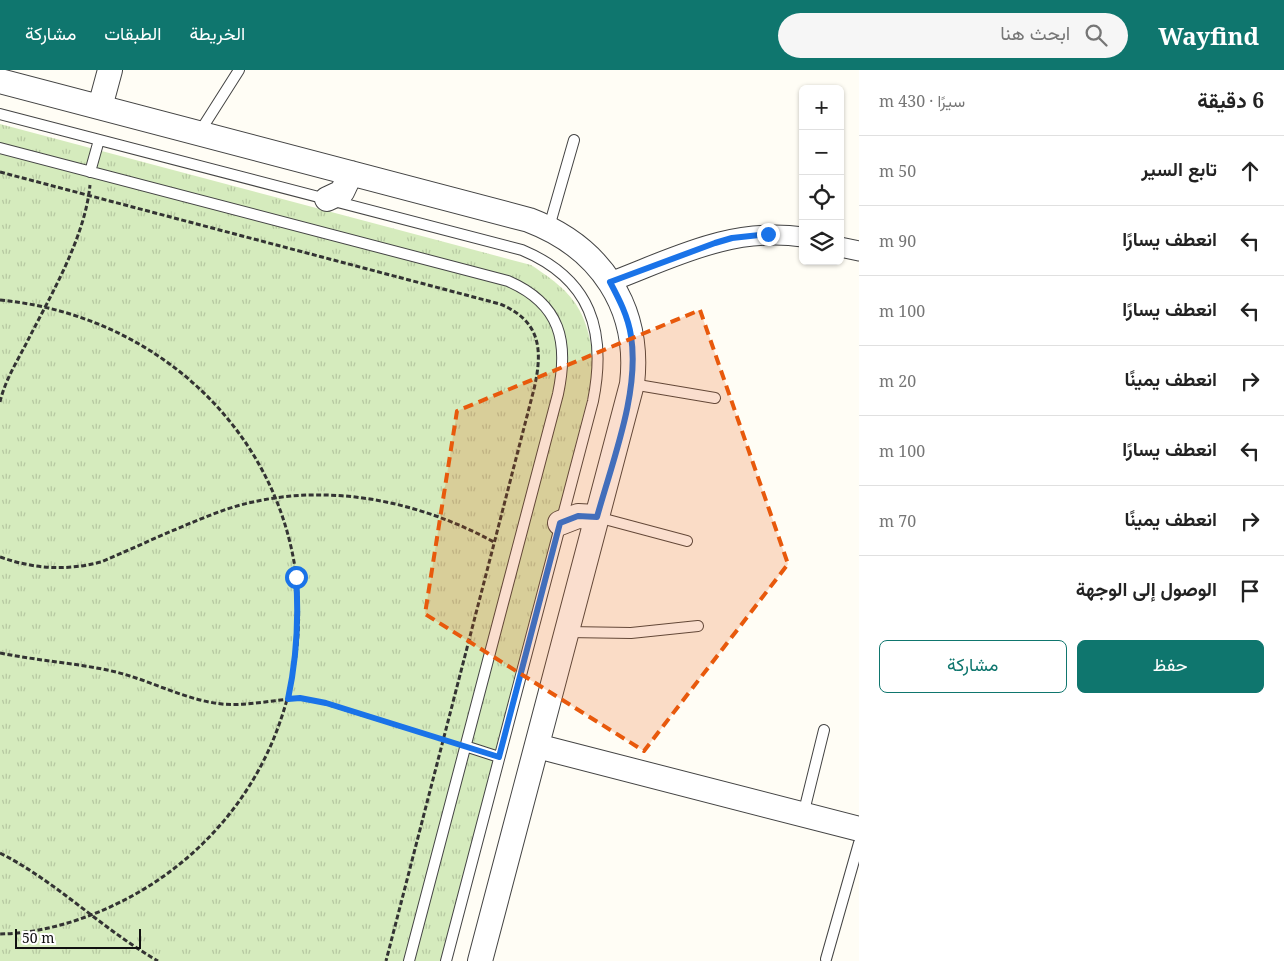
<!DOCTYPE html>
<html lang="ar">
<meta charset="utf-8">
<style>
body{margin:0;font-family:"Noto Serif",Vazirmatn,serif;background:#f6f6f6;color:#222;direction:rtl}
.controls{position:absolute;right:15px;top:15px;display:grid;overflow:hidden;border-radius:8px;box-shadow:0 1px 4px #0004}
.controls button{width:45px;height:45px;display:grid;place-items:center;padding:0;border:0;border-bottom:1px solid #e0e0e0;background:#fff;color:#222;font:25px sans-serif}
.scale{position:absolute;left:15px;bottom:12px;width:126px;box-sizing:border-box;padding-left:5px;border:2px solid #111;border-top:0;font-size:14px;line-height:18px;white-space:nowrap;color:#111;-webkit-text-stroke:4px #fff;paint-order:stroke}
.stop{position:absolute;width:15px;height:15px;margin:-11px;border:4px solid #1a73e8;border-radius:50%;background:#fff}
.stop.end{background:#1a73e8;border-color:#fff;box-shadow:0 1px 5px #0008}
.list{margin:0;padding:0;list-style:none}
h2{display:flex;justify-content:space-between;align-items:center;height:65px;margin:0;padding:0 20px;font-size:21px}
h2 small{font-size:16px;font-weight:400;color:#767676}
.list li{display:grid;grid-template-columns:32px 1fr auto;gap:15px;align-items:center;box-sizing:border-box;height:70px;padding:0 20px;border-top:1px solid #e0e0e0}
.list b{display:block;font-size:19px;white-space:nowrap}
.list em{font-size:16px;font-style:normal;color:#767676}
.actions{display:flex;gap:10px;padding:15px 20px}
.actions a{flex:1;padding:11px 0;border:1px solid #0f766e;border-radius:8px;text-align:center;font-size:18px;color:#0f766e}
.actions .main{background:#0f766e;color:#fff}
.icon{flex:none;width:28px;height:28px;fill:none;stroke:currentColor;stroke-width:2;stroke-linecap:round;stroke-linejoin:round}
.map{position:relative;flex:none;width:859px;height:891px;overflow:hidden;direction:ltr}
header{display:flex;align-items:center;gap:30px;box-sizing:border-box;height:70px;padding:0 25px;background:#0f766e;color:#fff}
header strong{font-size:24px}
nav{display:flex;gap:28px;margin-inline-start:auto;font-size:18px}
.search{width:350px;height:45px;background:#f6f6f6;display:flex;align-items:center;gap:12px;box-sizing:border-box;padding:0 18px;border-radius:28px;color:#767676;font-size:19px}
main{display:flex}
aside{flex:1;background:#fff}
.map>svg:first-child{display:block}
.park{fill:url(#park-tufts)}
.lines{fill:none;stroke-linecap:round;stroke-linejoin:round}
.service-casing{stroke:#444;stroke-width:12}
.minor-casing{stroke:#444;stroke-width:21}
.tertiary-casing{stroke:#444;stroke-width:26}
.path{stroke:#333;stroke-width:3;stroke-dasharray:5 2.5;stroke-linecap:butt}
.service{stroke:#fff;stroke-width:10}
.minor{stroke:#fff;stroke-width:19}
.tertiary{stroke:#fff;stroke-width:24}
.route{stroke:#1a73e8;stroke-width:6}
.marked{fill:#e8590c;fill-opacity:0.2;stroke:#e8590c;stroke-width:4;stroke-dasharray:10 6;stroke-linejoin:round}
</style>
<header>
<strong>Wayfind</strong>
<div class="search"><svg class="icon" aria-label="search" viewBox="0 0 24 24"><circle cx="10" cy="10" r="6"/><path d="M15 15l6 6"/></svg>ابحث هنا</div>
<nav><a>الخريطة</a><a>الطبقات</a><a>مشاركة</a></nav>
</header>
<main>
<aside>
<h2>6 دقيقة<small>سيرًا · 430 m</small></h2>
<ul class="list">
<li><svg class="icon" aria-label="ahead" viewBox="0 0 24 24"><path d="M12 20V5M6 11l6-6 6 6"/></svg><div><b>تابع السير</b></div><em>50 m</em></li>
<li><svg class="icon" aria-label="left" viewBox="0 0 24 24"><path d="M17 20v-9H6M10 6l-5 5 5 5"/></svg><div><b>انعطف يسارًا</b></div><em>90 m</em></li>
<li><svg class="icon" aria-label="left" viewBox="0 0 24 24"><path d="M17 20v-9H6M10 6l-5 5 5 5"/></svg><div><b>انعطف يسارًا</b></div><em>100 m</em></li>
<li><svg class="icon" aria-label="right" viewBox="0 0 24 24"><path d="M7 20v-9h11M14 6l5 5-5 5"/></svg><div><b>انعطف يمينًا</b></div><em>20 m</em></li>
<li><svg class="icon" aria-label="left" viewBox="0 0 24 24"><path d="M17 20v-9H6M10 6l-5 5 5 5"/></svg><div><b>انعطف يسارًا</b></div><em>100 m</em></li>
<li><svg class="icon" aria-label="right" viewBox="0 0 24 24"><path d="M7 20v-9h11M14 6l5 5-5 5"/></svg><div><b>انعطف يمينًا</b></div><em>70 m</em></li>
<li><svg class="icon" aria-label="arrive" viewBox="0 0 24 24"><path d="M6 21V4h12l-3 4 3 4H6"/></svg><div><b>الوصول إلى الوجهة</b></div></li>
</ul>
<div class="actions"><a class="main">حفظ</a><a>مشاركة</a></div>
</aside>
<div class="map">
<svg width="859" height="891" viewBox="0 0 859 891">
<defs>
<pattern id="park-tufts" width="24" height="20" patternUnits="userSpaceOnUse" patternTransform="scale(1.25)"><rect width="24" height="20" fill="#d5ebbd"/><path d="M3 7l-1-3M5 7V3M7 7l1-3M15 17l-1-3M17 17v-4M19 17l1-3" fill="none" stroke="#b6c8a1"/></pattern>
</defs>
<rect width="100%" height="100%" fill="#fffdf5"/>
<path class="park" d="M0 54 531 195C579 226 587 243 595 299L444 891H0Z"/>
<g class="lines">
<g class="service-casing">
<path id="service" d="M0 44 522 180C591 209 607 261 593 331L446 891
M199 63 239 0
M0 78 508 211C561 234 569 272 558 324L409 891
M90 102 99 70
M549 157 574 70
M632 314 715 328
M597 447 687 471
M567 562 631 563 698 556
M465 676 499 687
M803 745 824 660
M826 889 859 773"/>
</g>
<g class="minor-casing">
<path id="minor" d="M840 177 859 181
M610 212C676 187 730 157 803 167"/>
</g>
<g class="tertiary-casing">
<path id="tertiary" d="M0 11 529 150C600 177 641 237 632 314L480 891
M100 37 110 0
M327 129 342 122 351 103
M560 453 578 446 597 447
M537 676 859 759"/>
</g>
<path class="path" d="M0 102 500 234C541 251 543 280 534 319L386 891
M0 230C208 250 350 446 281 649 258 718 211 777 149 816 106 843 52 863 0 864
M0 332C5 310 18 290 28 270 52 223 85 167 90 115
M0 487C35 499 65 501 101 492 143 474 185 454 227 439 317 410 413 428 494 472
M0 583C39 591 78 593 116 602 152 611 185 630 222 634 253 637 282 626 313 630L453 673
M0 783C57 812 102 859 158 891"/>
<use href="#service" class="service"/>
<use href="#minor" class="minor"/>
<use href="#tertiary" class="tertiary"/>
</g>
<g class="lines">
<path class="route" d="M296 507C299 549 297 587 288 629L300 628 326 633 499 687 560 453 578 446 597 447C612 392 640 322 631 266 628 246 619 229 610 212L715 173 732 168 768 164"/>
</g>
<path class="marked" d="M700 240 788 494 644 681 425 544 457 341Z"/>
</svg>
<div class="controls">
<button>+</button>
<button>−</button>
<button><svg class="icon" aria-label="locate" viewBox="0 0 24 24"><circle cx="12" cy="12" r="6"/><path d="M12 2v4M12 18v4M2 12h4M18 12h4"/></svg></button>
<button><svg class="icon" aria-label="layers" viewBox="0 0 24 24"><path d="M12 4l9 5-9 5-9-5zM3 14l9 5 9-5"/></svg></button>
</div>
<div class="scale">50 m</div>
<div class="stop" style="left:296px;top:507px"></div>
<div class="stop end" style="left:768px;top:164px"></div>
</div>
</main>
